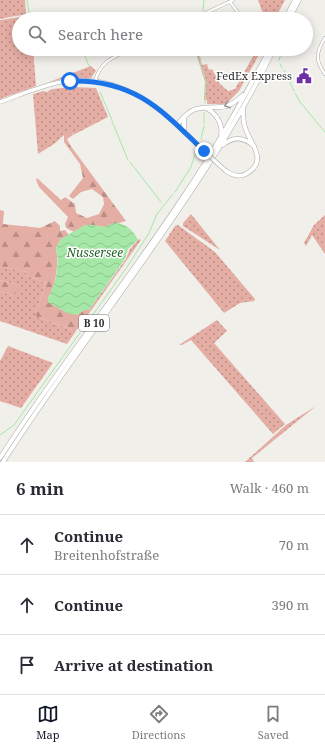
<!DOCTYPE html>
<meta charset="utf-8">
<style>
body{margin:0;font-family:"Noto Serif",serif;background:#f7f7f7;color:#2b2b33}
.stop{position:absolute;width:12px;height:12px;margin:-9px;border:3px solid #1a73e8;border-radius:50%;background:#fff}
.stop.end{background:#1a73e8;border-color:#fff;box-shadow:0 1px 4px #0008}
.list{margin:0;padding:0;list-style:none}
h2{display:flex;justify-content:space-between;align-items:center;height:52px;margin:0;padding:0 16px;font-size:17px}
h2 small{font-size:13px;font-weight:400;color:#7c7c81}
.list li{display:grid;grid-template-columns:26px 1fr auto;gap:12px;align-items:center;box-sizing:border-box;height:60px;padding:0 16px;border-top:1px solid #e1e1e2}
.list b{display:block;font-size:15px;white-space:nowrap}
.list p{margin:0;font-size:13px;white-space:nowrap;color:#7c7c81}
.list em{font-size:13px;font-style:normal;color:#7c7c81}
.icon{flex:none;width:22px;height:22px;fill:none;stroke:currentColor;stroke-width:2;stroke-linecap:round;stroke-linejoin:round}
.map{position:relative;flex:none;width:325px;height:462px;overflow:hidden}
.search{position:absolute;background:#fff;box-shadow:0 2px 10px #0003;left:12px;right:12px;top:12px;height:44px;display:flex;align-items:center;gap:10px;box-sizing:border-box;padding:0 14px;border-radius:22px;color:#7c7c81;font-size:15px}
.sheet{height:232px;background:#fff}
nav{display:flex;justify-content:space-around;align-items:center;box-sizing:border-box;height:56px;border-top:1px solid #e1e1e2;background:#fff;font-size:11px;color:#7c7c81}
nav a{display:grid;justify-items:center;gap:2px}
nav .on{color:#111827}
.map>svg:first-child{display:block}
.grass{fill:url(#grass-dots)}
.forest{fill:url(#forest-firs)}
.water{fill:url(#water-waves)}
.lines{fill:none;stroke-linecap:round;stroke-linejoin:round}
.stream{stroke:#a5e7a7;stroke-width:1}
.minor-casing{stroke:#aaa8a4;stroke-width:3.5}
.major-casing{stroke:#aaa8a4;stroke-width:4.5}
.highway-casing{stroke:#aaa8a4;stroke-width:5}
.minor{stroke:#fff;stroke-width:2.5}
.major{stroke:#fff;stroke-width:3.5}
.highway{stroke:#fff;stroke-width:4}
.major-bridge-casing{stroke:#aaa8a4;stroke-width:4.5;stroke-linecap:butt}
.major-bridge{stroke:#fff;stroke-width:3.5}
.oneway{stroke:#989897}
.route{stroke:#1a73e8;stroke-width:5}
.labels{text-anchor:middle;stroke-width:3;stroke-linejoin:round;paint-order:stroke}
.shield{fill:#fff;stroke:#6f6e6d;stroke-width:1}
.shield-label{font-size:10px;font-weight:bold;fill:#31302f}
.poi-label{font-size:11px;fill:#31302f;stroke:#fff;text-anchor:end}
.water-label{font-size:12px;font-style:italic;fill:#206126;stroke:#fff}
</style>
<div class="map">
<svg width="325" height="462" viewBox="0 0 325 462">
<defs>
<pattern id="grass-dots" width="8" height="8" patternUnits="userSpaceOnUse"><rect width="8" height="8" fill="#e5aea4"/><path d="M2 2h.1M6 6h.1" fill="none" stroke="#ba8e86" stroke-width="1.8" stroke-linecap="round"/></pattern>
<pattern id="forest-firs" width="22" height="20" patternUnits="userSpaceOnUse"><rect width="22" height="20" fill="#e5aea4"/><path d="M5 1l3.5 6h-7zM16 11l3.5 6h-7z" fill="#ba8e86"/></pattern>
<pattern id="water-waves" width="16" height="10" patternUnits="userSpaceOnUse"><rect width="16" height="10" fill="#a5e7a7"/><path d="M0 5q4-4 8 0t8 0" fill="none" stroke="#8ec690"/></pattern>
</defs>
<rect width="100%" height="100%" fill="#f1efea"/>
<path class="grass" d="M0 0H25L26 14 0 19Z
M258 0H285L275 19H265Z
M29 16 30 19H19V49H33L36 86 0 99V20Z
M257 49H262L239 91 226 104H207V100H204L205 82 196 53 199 52 202 65 207 64 209 70 212 69 220 84 228 91 235 89Z
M91 66 96 71 91 78H68L49 82Z
M74 87 96 88 108 117 73 135 74 133 64 135 54 144 38 154 33 94 43 91 47 92 52 89Z
M191 214 220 250 183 226V223Z
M325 215V254L312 235 306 246 304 243 314 225Z
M178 225 215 252 255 299 254 301 240 303 224 313 165 241 175 226Z
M139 239 141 240 90 312 89 310 126 259 130 249Z
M0 266 27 272 26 275 46 283 35 316 76 331 67 344 0 321V291L13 296 21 286 0 280Z
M217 320 227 331 214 343 285 424 273 434 191 340 182 345H179Z
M8 346 53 363 21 408 0 401V361Z
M316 406 252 458 254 462H245L286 425Z"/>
<path class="forest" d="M72 131 73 135 67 139 70 145 126 221 104 227 94 225H85L74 232 66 228 65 224 68 217 39 187 36 180 37 178 61 200 65 197 75 204 76 213 87 218 99 214 104 204 103 197 92 189 81 192 73 199 69 196 83 178 80 164 64 142V135Z
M0 210 4 211 3 224 40 228 55 221 60 226V231L65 230 69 235 61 239 56 248C59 264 56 284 48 298V302L68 313 77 314 84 310H89L90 312 76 331 35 316 46 283 26 275 27 272 0 266Z
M0 280 22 286 13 296 0 291Z"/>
<path class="water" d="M114 223C125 222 134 231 138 240L128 249 125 259 89 310H84L77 315 67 313 48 302V298C56 284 60 264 56 248L61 239 85 225H94L104 227Z"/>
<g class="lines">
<path class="stream" d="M27 0 29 12
M203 11 204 0
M30 17 31 19
M82 49 89 66
M198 49 202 70
M279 60 281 54
M280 64 282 68
M284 70 294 91
M203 71 206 82 205 103
M100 92 112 120
M295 93 300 102 325 132
M112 121 128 160
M204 123V113
M201 139 204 126
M130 162 161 202
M175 192 191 167 195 154
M0 435 14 425 127 267 149 233 157 214 173 194"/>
<g class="minor-casing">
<path id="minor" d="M230 2 243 19
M193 19 233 0
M325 38C316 52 315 61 325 74
M95 81C101 60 113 58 131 49"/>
</g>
<g class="major-casing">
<path id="major" d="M0 102C20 95 40 86 61 82 124 71 163 111 204 151
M217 163 226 171"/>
</g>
<g class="highway-casing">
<path id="highway" d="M285 19 295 0
M289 19 299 0
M206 108C216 113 223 124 221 135
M184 119V132
M177 125C182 119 188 111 196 109 217 103 222 115 243 95
M223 145C233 136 244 137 254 146
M226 171C232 175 239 178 246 174 270 160 249 143 245 127 243 121 243 114 243 108
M0 458C57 369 123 288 181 200 214 152 242 101 270 49
M3 462C92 323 201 198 274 49"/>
</g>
<use href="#minor" class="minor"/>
<use href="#major" class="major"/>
<use href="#highway" class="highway"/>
<g class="major-bridge-casing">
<path id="major-bridge" d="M204 151 217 163"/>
</g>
<use href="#major-bridge" class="major-bridge"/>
</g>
<defs><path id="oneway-chevron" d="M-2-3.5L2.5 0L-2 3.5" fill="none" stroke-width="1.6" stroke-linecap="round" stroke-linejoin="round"/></defs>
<use class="oneway" href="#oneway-chevron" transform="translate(227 105) rotate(161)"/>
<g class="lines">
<path class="route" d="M70 81C134 79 162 110 204 151"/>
</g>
<defs>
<g id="civic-bare" transform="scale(1.2)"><path d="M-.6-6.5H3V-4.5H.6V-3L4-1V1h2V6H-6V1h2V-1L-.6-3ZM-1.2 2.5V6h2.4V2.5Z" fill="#6e2fa4" stroke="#fff" stroke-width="2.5" paint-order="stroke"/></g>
</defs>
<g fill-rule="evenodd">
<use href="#civic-bare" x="304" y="76"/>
</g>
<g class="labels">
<rect class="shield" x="79" y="315" width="30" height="16" rx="3"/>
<g class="shield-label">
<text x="94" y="327">B 10</text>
</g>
<g class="poi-label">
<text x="292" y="80">FedEx Express</text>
</g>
<g class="water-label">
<text x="95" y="257">Nussersee</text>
</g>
</g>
</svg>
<div class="stop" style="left:70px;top:81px"></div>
<div class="stop end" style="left:204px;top:151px"></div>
<div class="search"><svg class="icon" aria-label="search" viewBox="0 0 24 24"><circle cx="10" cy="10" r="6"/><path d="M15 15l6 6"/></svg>Search here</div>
</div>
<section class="sheet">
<h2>6 min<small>Walk · 460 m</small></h2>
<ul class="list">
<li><svg class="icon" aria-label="ahead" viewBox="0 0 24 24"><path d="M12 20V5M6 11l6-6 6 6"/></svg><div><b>Continue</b><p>Breitenhofstraße</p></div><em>70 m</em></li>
<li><svg class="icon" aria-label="ahead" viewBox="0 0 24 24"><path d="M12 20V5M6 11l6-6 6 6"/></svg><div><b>Continue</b></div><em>390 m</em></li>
<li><svg class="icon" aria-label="arrive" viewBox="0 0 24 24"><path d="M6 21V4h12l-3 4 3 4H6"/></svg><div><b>Arrive at destination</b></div></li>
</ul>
</section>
<nav>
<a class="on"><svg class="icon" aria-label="map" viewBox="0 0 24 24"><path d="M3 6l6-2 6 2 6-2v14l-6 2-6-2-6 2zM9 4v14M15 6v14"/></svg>Map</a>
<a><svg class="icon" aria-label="directions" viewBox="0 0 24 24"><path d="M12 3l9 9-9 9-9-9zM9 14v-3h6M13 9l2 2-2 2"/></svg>Directions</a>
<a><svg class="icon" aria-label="saved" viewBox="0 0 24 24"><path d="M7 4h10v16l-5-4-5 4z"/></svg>Saved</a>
</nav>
